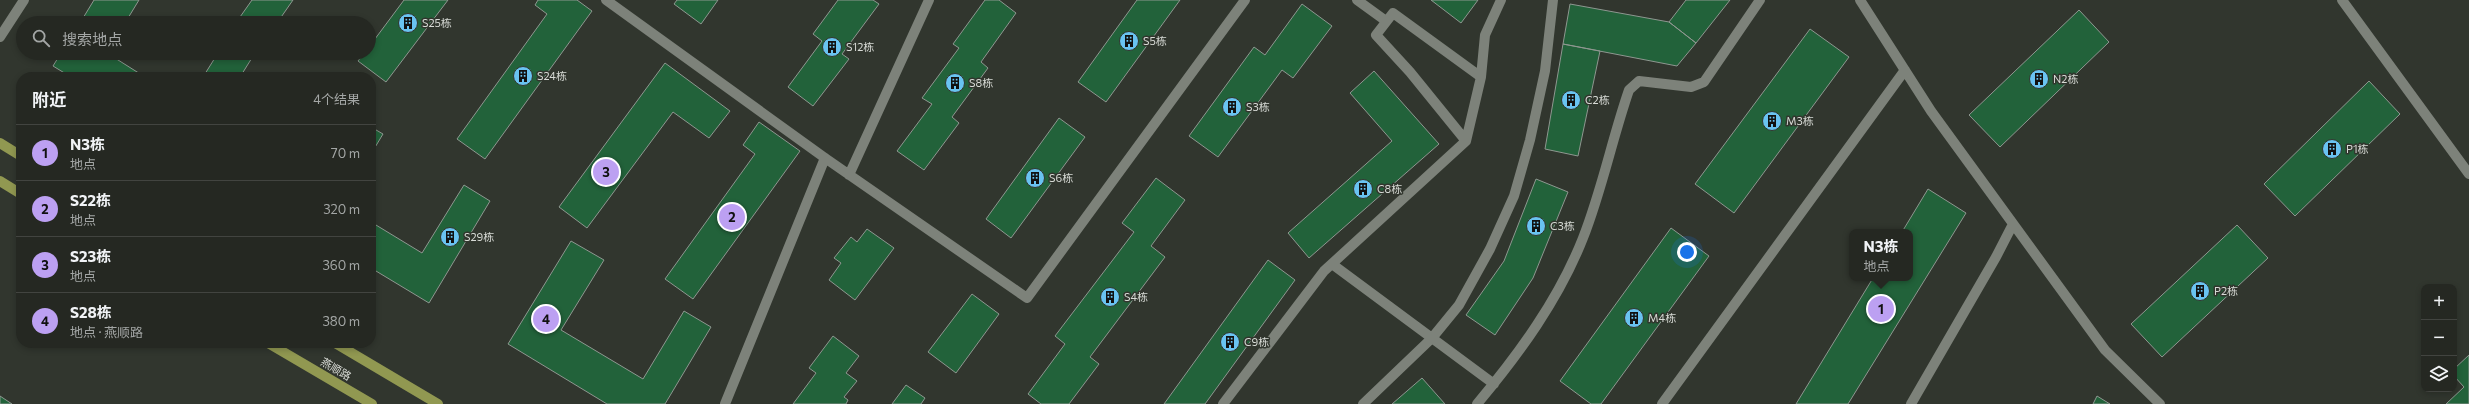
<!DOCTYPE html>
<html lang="zh">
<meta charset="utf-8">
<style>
body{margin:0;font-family:Commissioner,"Noto Sans SC",sans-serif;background:#2d302a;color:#f1f3f6}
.controls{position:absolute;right:12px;bottom:12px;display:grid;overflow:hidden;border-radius:8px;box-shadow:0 2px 6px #0003}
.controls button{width:36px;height:36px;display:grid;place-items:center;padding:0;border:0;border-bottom:1px solid #424440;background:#252822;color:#f1f3f6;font:20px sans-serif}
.you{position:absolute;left:1687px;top:252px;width:14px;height:14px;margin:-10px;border:3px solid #fff;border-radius:50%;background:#1a73e8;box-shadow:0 0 0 6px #1a73e833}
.badge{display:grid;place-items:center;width:26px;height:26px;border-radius:50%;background:#bca0f2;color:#111;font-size:13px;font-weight:700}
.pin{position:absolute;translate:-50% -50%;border:2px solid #fff;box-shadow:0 1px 4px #0006}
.popup{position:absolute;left:1849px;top:229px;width:64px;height:52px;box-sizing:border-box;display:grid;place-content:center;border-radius:8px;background:#252822;filter:drop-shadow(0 1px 3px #0005);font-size:13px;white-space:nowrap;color:#a3a6a5}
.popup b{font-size:15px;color:#f1f3f6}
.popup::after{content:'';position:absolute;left:50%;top:100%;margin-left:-8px;border:8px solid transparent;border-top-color:#252822}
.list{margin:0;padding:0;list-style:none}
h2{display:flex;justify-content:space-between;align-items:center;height:52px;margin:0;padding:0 16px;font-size:17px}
h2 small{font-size:13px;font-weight:400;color:#a3a6a5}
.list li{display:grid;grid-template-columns:26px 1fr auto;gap:12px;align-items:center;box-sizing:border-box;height:56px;padding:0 16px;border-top:1px solid #424440}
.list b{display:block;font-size:15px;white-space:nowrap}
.list p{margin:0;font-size:13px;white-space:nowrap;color:#a3a6a5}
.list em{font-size:13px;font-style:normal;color:#a3a6a5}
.icon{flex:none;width:22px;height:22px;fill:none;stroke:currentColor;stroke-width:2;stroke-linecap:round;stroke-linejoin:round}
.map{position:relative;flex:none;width:2469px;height:404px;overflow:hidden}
.search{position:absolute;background:#252822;box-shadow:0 2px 6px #0003;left:16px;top:16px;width:360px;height:44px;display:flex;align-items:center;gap:10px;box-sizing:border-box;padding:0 14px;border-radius:22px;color:#a3a6a5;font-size:15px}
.panel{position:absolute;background:#252822;box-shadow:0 2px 6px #0003;left:16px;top:72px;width:360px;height:276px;border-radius:16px}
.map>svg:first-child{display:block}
.building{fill:#22623a;stroke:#8e9790}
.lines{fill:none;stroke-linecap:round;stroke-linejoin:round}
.service{stroke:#7d827a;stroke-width:10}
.tertiary{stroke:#7d827a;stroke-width:10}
.primary{stroke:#919851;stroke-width:10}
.labels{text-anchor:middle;stroke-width:3;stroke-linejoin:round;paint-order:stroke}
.poi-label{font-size:11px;fill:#d7dad5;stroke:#31362e;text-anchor:start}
.street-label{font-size:11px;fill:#d7dad5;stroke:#31362e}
</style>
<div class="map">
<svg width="2469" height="404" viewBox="0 0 2469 404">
<rect width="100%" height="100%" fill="#31362e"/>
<path class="building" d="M94 0H139L125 23H80Z
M252 0H293L277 23H248L240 17Z
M404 0H448L386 82 358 61 364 53H369V47Z
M538 0H577L592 11 485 159 457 139 547 14 535 5Z
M677 0H718L701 24 674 4Z
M838 0H873L879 4 842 54 849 59 813 106 788 87 822 41 813 34Z
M985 0H999L1016 13 981 62 988 68 952 117 959 123 924 170 897 151 932 104 922 98 959 48 953 44Z
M1137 0H1180L1106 102 1078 82Z
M1431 0H1478L1461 23Z
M1686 0H1730L1696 43 1669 22Z
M1302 4 1332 26 1293 78 1282 70 1218 157 1189 136 1254 47 1265 55Z
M1570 4 1669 22 1696 43 1677 66 1563 44Z
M2079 10 2109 42 2000 147 1969 115Z
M1810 29 1849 57 1734 213 1695 184Z
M1563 44 1600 51 1578 156 1545 149Z
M61 53H107L145 77H71L53 66Z
M218 53H255L240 77H203Z
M665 63 730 111 709 138 673 112 587 228 559 207Z
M1374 71 1439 144 1309 258 1288 233 1392 141 1350 93Z
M2369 81 2400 114 2295 216 2264 184Z
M1059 118 1085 137 1011 238 986 219Z
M759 122 800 151 693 299 665 279 755 154 743 145Z
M371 127 383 134 371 154Z
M1156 178 1185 200 1151 246 1165 257 1090 357 1099 364 1069 404H1041L1028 394 1065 344 1055 336 1134 232 1122 223Z
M1536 179 1568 192 1533 278 1495 335 1466 315 1504 261Z
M464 185 490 201 429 303 371 268V222L422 253Z
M1928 189 1966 213 1848 404H1796L1873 278H1910V232H1902Z
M2237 225 2268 258 2162 357 2131 324Z
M1671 228 1709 256 1601 404H1591L1560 381Z
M867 229 894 248 855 300 829 280 841 263 834 258 851 237 857 242Z
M571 241 604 260 561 330 643 379 684 311 711 327 665 404H607L508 344Z
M1268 260 1295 280 1205 404H1164Z
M972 294 999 314 956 373 928 352Z
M833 336 859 356 846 373 857 381 844 397 848 400 846 404H793L816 373 809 368Z
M2469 355V404H2446L2464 387 2454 376V369Z
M1422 378 1445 404H1392Z
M906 385 925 398 921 404H892Z
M0 396 12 404H0Z
M2097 396 2110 404H2093Z"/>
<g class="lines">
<path class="service" d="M606 0 825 158 1027 298 1245 0
M1357 0 1386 21
M1860 0 1931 111 2105 350 2160 404
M2342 0 2469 174
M1466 141 1410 72 1376 35 1393 13 1481 77
M849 175 929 0
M1332 264 1494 384
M725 404 825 158
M1223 404 1324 271 1466 141 1481 77 1485 35 1501 0
M1363 404 1432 338 1459 305 1490 249 1514 196 1530 140 1545 71 1553 0
M1477 404C1519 354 1559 299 1583 238 1602 190 1612 139 1629 90L1639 81 1691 87 1704 82 1760 0
M1662 404 1905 70
M1911 404 1996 257 2013 224"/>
<path class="tertiary" d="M0 37 24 0"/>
<path class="primary" d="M0 143 21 156
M0 181 21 194
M268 343 372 404
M335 343 438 404"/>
</g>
<defs>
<g id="building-disc" transform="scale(1)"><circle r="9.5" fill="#69c3f1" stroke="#31362e"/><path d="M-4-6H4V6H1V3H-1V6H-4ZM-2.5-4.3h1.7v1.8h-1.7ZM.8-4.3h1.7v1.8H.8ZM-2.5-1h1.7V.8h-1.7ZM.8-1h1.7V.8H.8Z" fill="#111"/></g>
</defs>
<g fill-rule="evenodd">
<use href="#building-disc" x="408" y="23"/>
<use href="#building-disc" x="1129" y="41"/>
<use href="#building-disc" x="832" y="47"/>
<use href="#building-disc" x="523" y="76"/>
<use href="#building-disc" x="2039" y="79"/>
<use href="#building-disc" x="955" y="83"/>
<use href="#building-disc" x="1571" y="100"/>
<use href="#building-disc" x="1232" y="107"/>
<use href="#building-disc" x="1772" y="121"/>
<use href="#building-disc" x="2332" y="149"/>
<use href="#building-disc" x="1035" y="178"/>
<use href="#building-disc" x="1363" y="189"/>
<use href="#building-disc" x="1536" y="226"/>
<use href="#building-disc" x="450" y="237"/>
<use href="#building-disc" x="2200" y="291"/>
<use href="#building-disc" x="1110" y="297"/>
<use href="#building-disc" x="1634" y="318"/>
<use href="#building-disc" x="1230" y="342"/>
</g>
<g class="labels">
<g class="poi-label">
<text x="422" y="27">S25栋</text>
<text x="1143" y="45">S5栋</text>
<text x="846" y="51">S12栋</text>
<text x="537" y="80">S24栋</text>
<text x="2053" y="83">N2栋</text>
<text x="969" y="87">S8栋</text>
<text x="1585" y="104">C2栋</text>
<text x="1246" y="111">S3栋</text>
<text x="1786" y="125">M3栋</text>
<text x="2346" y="153">P1栋</text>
<text x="1049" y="182">S6栋</text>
<text x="1377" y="193">C8栋</text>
<text x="1550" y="230">C3栋</text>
<text x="464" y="241">S29栋</text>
<text x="2214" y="295">P2栋</text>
<text x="1124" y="301">S4栋</text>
<text x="1648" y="322">M4栋</text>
<text x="1244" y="346">C9栋</text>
</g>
<g class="street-label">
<text transform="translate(336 369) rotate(30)" y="4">燕顺路</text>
</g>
</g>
</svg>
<div class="controls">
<button>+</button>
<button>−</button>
<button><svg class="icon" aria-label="layers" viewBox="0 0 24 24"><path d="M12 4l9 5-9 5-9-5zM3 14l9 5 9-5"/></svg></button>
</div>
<div class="you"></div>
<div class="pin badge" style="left:1881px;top:309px">1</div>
<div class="popup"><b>N3栋</b>地点</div>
<div class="pin badge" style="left:732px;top:217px">2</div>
<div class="pin badge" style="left:606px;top:172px">3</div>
<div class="pin badge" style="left:546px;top:319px">4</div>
<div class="search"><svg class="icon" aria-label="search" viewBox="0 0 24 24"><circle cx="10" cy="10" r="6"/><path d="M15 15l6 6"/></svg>搜索地点</div>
<section class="panel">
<h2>附近<small>4个结果</small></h2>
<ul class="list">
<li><span class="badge">1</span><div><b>N3栋</b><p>地点</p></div><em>70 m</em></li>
<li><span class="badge">2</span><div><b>S22栋</b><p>地点</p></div><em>320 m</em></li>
<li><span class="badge">3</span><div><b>S23栋</b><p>地点</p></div><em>360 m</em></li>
<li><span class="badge">4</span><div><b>S28栋</b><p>地点 · 燕顺路</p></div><em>380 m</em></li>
</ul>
</section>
</div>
